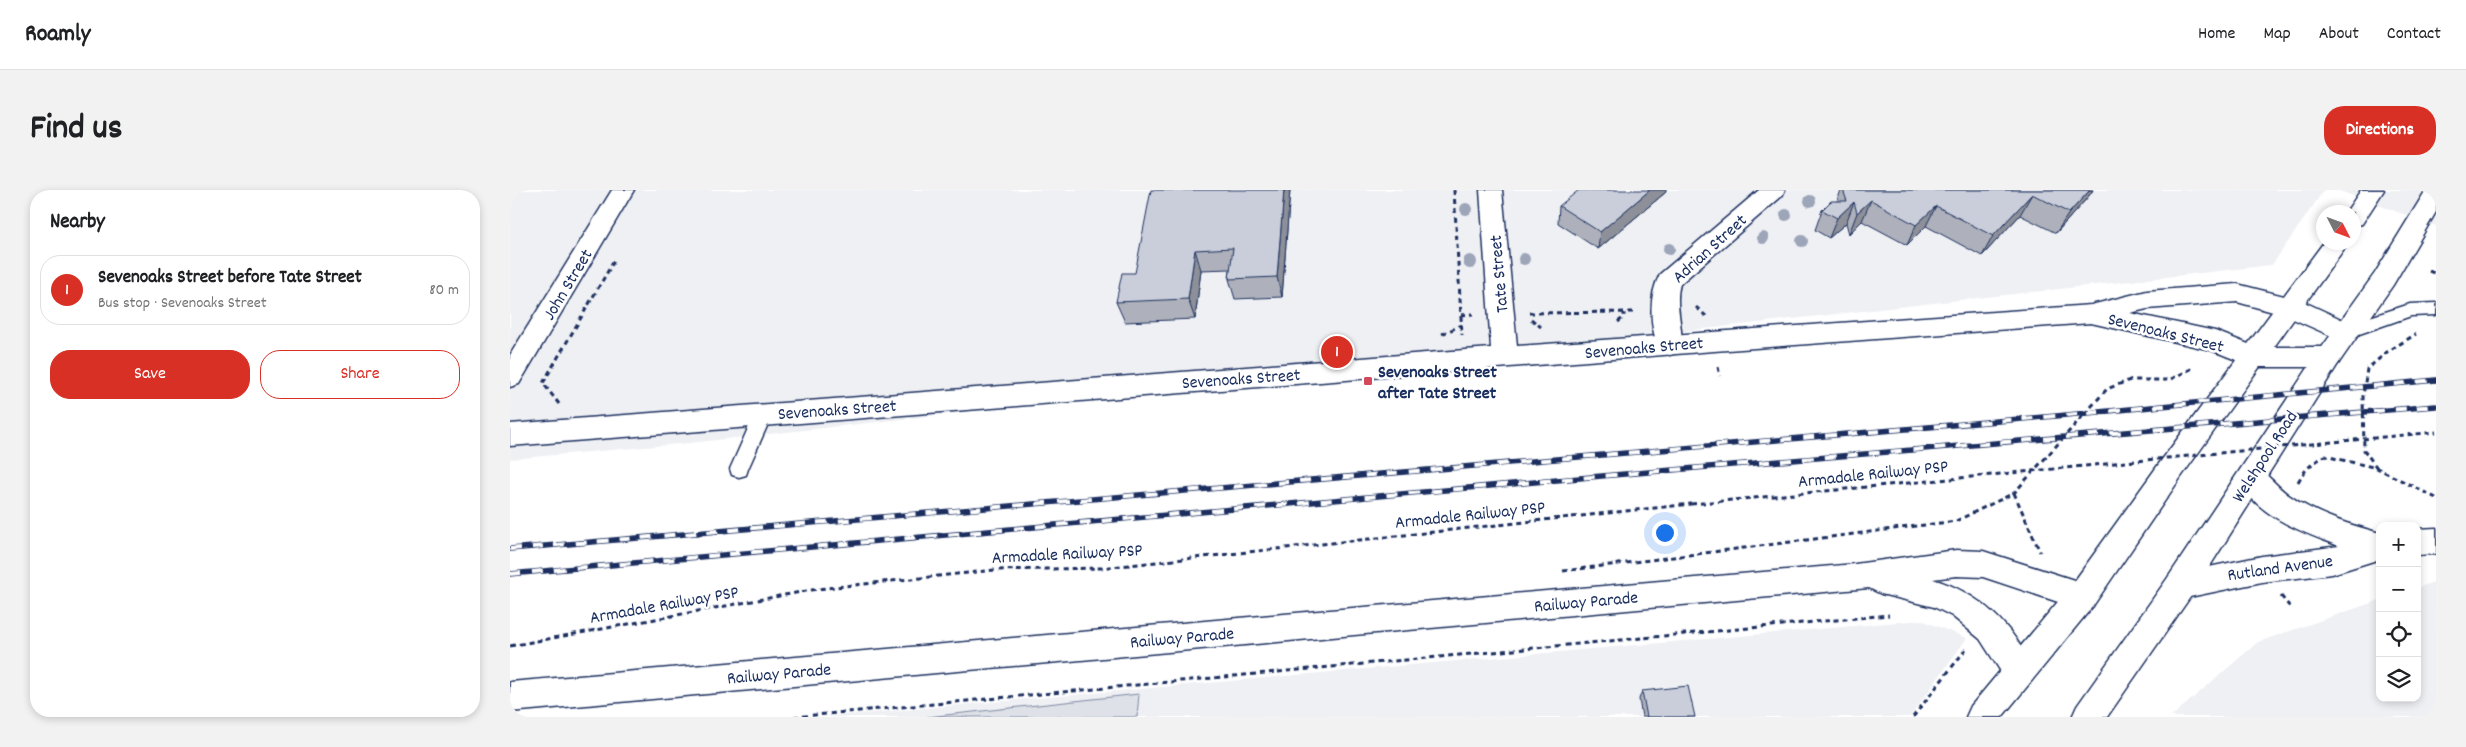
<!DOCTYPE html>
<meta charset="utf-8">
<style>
body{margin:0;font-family:Dekko,sans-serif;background:#f2f2f2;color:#202124}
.controls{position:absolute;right:15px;bottom:15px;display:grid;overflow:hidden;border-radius:10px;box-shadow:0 2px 8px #0003}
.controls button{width:45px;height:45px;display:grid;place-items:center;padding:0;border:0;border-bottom:1px solid #e0e0e0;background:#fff;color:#202124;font:25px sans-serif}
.compass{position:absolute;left:1806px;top:15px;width:45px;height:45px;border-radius:50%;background:#fff;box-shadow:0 2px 8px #0003;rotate:132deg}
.you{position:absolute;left:1154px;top:342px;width:18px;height:18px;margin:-12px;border:4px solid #fff;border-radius:50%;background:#1a73e8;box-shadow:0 0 0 8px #1a73e833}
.badge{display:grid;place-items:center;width:32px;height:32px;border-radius:50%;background:#d93025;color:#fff;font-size:16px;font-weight:700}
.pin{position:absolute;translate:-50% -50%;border:2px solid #fff;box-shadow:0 1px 5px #0006}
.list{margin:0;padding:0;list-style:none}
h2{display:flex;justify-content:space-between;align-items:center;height:65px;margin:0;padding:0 20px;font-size:21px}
h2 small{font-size:16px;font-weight:400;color:#757577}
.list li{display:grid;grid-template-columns:32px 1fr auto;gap:15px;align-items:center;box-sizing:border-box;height:70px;margin:0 10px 10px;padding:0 10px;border:1px solid #e0e0e0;border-radius:20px}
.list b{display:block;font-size:19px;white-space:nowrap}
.list p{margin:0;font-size:16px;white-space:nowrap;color:#757577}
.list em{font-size:16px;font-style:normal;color:#757577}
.actions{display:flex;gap:10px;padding:15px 20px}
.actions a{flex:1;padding:11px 0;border:1px solid #d93025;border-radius:20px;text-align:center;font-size:18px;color:#d93025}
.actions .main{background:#d93025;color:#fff}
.icon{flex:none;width:28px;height:28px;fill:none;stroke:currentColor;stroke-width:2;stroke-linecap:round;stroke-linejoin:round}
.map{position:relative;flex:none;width:1926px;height:527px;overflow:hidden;border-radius:20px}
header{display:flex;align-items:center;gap:30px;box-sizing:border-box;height:70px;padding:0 25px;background:#fff;border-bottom:1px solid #e0e0e0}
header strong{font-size:24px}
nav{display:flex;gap:28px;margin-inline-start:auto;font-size:18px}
.intro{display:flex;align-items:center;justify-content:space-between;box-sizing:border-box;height:120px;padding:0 30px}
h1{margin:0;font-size:35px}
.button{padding:12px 22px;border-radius:20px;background:#d93025;color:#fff;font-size:18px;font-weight:700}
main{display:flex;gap:30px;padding:0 30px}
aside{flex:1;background:#fff;border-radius:20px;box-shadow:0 2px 8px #0003}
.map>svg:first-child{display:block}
.built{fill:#eff0f4}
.green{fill:#dee1e7;stroke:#7c88a2}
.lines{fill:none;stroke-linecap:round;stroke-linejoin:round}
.lane-casing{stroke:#1b2f5e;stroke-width:3}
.street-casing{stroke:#1b2f5e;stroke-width:3}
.secondary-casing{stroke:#1b2f5e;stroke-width:3}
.primary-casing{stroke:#1b2f5e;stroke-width:3}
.path{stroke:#1b2f5e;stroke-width:3;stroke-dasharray:5 4;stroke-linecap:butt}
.lane{fill:#fff;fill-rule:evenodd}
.street{fill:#fff;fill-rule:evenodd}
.secondary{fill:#fff;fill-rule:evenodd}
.primary{fill:#fff;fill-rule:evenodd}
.rail-casing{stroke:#1b2f5e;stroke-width:5.5}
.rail{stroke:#fff;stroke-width:4;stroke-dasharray:11;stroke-linecap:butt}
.path-bridge{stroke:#1b2f5e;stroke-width:3;stroke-dasharray:5 4;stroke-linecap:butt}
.tree{fill:#9da5b9}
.wall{fill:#aeb1bb;stroke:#1b2f5e}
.shaded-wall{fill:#8d9099;stroke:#1b2f5e}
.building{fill:#caceda;stroke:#1b2f5e}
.poi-dot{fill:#d1495b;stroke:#fff;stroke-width:2}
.labels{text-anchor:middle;stroke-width:5;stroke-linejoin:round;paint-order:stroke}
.street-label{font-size:18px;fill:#1b2f5e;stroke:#fff}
.poi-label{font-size:18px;font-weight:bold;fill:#1b2f5e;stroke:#fff;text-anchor:start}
</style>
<header>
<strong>Roamly</strong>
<nav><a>Home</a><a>Map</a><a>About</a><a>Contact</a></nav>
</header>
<div class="intro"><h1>Find us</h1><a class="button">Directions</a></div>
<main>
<aside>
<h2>Nearby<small></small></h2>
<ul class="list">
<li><span class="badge">1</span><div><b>Sevenoaks Street before Tate Street</b><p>Bus stop · Sevenoaks Street</p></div><em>80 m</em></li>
</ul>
<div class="actions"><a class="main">Save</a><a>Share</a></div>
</aside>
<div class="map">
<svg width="1926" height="527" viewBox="0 0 1926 527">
<rect width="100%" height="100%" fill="#fff"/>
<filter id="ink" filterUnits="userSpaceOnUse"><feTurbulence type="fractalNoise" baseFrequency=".02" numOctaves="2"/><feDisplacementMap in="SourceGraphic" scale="10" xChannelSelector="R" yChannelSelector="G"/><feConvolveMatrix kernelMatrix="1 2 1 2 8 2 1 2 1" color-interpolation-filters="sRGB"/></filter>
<g filter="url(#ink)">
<path class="built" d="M0 0H1814L1762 75 180 253 0 269Z
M1827 0H1926V37V36Z
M1926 391V527H1661L1748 452 1870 410V508H1907V398Z
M1411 430 1457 448 1400 527H313Z"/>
<path class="green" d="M629 504 627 527H417Z"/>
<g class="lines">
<g class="lane-casing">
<path id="lane" d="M1926 113V125L1901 126 1835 149 1829 147 1826 142 1829 137 1900 114Z
M253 218 259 220 262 225 238 279 236 285 229 287 222 285 220 279 244 225 247 220Z"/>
</g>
<g class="street-casing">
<path id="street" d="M1249 0H1275L1272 6 1170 94C1163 117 1177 147 1169 162L1160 165 1151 162C1139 140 1138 106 1150 84Z"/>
</g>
<g class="secondary-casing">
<path id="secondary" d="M102 0H124L9 194 0 197V165Z
M970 0H992L1007 156 1581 115 1637 101 1727 94 1790 110 1844 135 1848 142 1844 149 1835 152 1774 125 1727 112 1637 119 1620 123 1705 141 1746 157H1819L1828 160 1832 167 1828 174 1819 177H1744L1701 160 1581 133 1204 161 0 256V234L981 158Z
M1741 275C1757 281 1766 297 1780 306 1807 325 1838 334 1870 343V369L1822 384 1752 392 1670 409 1659 406 1655 396 1659 386 1670 383 1752 366 1829 356C1791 342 1746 326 1727 287L1731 279Z
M1926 338V364L1907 365V339Z
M1446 360 1473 361 1583 396 1587 406 1583 416 1572 420 1473 387 1446 386 1423 389C1471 404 1503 435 1524 481L1519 491 1508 496 1497 491 1470 449 1442 426 1424 417 1371 404 1359 398 0 522V492L1345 374Z"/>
</g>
<g class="primary-casing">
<path id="primary" d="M1851 0H1874L1852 34 1844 36V22H1836Z
M1916 0H1926V22L1883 95 1828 174 1681 406 1597 527H1562L1567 516 1659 386 1810 160 1865 83Z
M1814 52H1839L1671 287 1583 416 1492 527H1456L1461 516 1561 396 1651 271Z"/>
</g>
<path class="path" d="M944 0 952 145
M1919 81 1926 84
M1186 117 1196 126
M1019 123 1125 122
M951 125 963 124
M1021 129 1031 137
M1108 132 1114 127V123
M932 144 952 135
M1208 177 1210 186
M49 214 33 193 105 69
M1867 278 1854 260 1853 206 1857 179 1877 162 1906 144
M1788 292C1795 279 1802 273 1815 266L1867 278 1926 308
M1504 303 1530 362
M1053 381 1446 331 1504 303 1597 199 1620 190H1659L1685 177
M1771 406 1780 417
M0 456 307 399 485 380 591 378 1181 314
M284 527 1379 425
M1403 527 1456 459"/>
<use href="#lane" class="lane"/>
<use href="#street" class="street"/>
<use href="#secondary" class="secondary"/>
<use href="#primary" class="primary"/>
<g class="rail-casing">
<path id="rail" d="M0 359 1546 226 1926 190
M0 384 1103 285 1926 216"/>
</g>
<use href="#rail" class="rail"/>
<path class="path-bridge" d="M1181 314 1926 242"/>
</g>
<g class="tree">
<circle cx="1300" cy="11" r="6"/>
<circle cx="956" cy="19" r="6"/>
<circle cx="1276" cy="25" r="6"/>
<circle cx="1253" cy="48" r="6"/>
<circle cx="1292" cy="51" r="6"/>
<circle cx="1159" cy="59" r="6"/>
<circle cx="1014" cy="69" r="6"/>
<circle cx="960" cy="72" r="7"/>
</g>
<path class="wall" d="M780 0 772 107 725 109 719 89 720 79 691 80 685 129 615 132 606 112 625 83Z
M1331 0H1583L1578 7 1546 43 1510 25 1472 66 1416 36 1397 55 1352 31 1339 44 1336 33 1319 48 1305 40 1312 20 1327 11Z
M1156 2 1088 59 1048 33 1049 16Z
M1132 501 1185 527H1132L1129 509Z"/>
<path class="shaded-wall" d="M774 0H780L772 107 767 87Z
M1140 0H1156V2L1088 59 1090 42Z
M1580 0H1583L1578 7 1546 43 1559 23Z
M1522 4 1510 25 1472 66 1483 46Z
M1361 10 1352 31 1339 44 1347 23Z
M1344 12 1336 33 1319 48 1327 28Z
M1426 16 1416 36 1397 55 1406 35Z
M685 60 691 80 685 129 678 109Z"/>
<path class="building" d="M641 0H774L767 87 719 89 723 58 685 60 678 109 606 112 612 83H625Z
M1069 0H1140L1090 42 1049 16Z
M1333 0H1580L1559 23 1522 4 1483 46 1426 16 1406 35 1361 10 1347 23 1344 12 1327 28 1312 20 1321 11H1337Z
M1178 496 1185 527H1137L1132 501Z"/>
</g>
<rect class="poi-dot" x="853" y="186" width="10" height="10" rx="2.5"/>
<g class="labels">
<g class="street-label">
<text transform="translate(1199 58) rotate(-42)" y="6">Adrian Street</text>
<text transform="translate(988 84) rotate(-95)" y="6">Tate Street</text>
<text transform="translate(57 94) rotate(-59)" y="6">John Street</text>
<text transform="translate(1656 142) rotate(14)" y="6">Sevenoaks Street</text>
<text transform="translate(1134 157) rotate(-5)" y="6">Sevenoaks Street</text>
<text transform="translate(731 188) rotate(-4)" y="6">Sevenoaks Street</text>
<text transform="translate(327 219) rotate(-4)" y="6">Sevenoaks Street</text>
<text transform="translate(1754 266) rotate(-57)" y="6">Welshpool Road</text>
<text transform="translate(1363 283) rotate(-6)" y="6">Armadale Railway PSP</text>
<text transform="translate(960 324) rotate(-6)" y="6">Armadale Railway PSP</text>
<text transform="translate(557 363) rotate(-3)" y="6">Armadale Railway PSP</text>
<text transform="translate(1770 377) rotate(-8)" y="6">Rutland Avenue</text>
<text transform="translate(1076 411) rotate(-5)" y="6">Railway Parade</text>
<text transform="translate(154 414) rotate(-10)" y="6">Armadale Railway PSP</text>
<text transform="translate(672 447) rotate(-5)" y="6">Railway Parade</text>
<text transform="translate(269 483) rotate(-5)" y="6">Railway Parade</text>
</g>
<g class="poi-label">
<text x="868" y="187">Sevenoaks Street<tspan x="868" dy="21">after Tate Street</tspan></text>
</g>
</g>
</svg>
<div class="controls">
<button>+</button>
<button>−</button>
<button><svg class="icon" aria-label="locate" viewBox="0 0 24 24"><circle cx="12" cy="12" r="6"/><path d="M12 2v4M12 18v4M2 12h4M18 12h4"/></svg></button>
<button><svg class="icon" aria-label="layers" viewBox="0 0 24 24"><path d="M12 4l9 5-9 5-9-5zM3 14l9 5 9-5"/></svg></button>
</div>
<svg class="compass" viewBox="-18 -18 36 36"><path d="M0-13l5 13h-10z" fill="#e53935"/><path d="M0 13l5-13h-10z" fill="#757577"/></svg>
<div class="you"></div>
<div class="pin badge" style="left:827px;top:162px">1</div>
</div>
</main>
